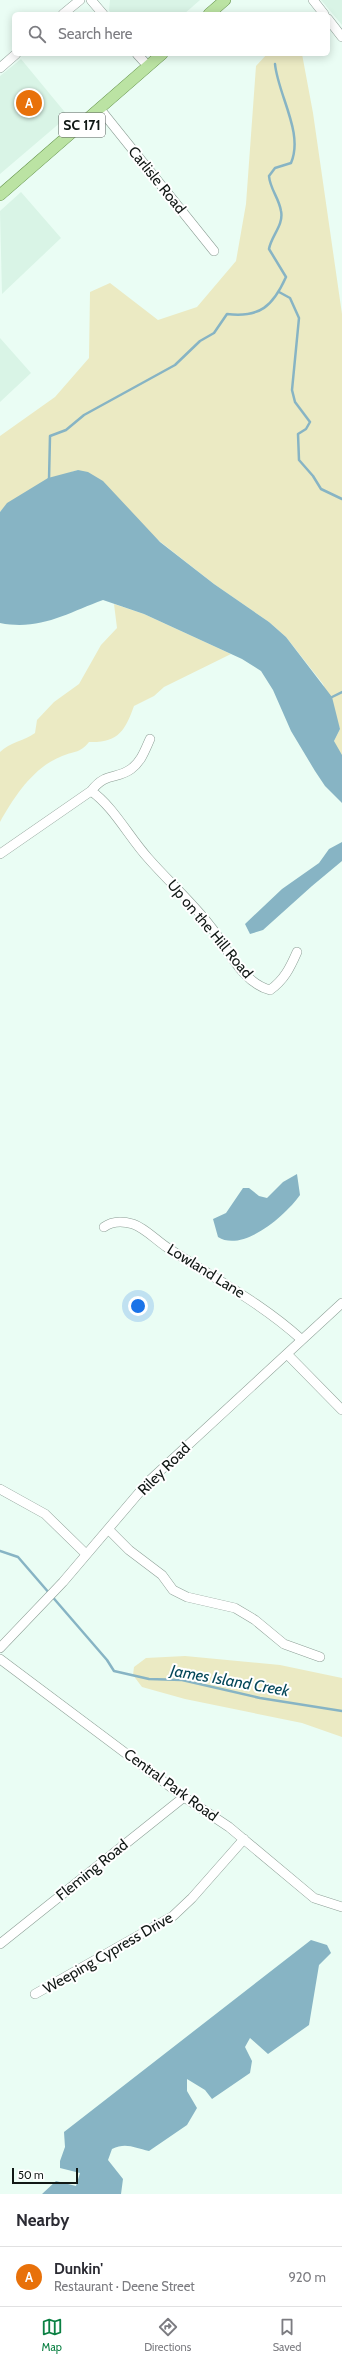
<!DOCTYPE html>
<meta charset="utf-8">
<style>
body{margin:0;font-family:Cabin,sans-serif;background:#f7f7f7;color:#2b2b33}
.scale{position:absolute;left:12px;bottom:10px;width:66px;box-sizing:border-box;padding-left:4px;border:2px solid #111815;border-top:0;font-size:11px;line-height:14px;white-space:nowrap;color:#111815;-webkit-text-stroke:3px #fff;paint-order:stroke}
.you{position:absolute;left:138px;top:1306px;width:14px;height:14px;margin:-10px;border:3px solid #fff;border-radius:50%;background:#1a73e8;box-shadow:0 0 0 6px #1a73e833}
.badge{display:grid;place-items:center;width:26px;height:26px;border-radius:50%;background:#0b8043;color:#fff;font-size:13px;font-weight:700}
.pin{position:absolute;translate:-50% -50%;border:2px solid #fff;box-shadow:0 1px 4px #0006}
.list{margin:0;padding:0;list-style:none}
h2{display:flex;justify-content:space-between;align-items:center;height:52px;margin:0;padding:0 16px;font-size:17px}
h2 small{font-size:13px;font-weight:400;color:#7c7c81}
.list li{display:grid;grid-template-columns:26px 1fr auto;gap:12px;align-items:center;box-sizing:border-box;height:60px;padding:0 16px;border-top:1px solid #e1e1e2}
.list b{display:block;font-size:15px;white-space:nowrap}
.list p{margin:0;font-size:13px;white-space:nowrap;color:#7c7c81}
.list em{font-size:13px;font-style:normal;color:#7c7c81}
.icon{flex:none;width:22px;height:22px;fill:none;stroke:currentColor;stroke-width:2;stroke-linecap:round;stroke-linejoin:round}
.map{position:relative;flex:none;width:342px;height:2194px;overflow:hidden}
.search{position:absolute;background:#fff;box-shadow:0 2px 10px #0003;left:12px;right:12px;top:12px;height:44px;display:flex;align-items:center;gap:10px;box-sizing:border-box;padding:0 14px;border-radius:6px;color:#7c7c81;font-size:15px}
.sheet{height:112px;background:#fff}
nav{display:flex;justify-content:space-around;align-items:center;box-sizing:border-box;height:56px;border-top:1px solid #e1e1e2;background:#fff;font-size:11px;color:#7c7c81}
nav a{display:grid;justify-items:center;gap:2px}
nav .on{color:#0b8043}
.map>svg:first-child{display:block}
.built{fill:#d9f4e6}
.green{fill:#ebeac3}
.water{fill:#87b4c4}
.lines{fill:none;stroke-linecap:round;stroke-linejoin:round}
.stream{stroke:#87b4c4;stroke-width:2.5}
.minor-casing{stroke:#8d9f96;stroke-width:10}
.major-casing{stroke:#629049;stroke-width:12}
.minor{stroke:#fff;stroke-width:9}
.major{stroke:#bbe3a3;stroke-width:11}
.labels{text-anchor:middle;stroke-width:4;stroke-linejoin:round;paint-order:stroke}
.shield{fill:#fff;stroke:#585d5b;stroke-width:1}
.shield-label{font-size:14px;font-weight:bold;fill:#111815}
.street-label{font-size:15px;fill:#111815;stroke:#fff}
.water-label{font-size:16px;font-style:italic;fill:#044759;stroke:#fff}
</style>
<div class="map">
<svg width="342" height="2194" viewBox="0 0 342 2194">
<rect width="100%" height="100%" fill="#eafdf4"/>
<path class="built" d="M110 0H200L184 14H113L109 11Z
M321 0H342V25Z
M21 59 68 116 0 174V76Z
M21 192 61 238 2 294 0 211Z
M0 338 31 373 0 402Z"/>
<path class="green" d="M267 54H302L313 113 342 314V765L334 741 340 729 323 684 286 637 269 622 214 584 158 540 78 470C55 477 15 494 0 512V436L55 397 89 358 90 292 110 283 158 320 197 307 236 261 246 204 256 66Z
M114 604 144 614 231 654 164 687 154 696 134 706C125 731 118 743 89 742 80 754 72 751 60 757 33 768 14 797 0 822V752C10 742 24 741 35 733L37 720 54 702 79 684 101 645 117 628Z
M185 1656 280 1665 342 1678V1737L302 1723 185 1699 142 1687 133 1675 134 1667 146 1658Z"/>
<path class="water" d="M78 470 88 472 103 481 160 542 214 584 269 622 286 637 332 697 340 729 334 741 342 755V803L325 786 315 771 291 731 273 690 261 671 242 659 144 614 103 600C67 613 40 631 0 623V512L7 503 48 478Z
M342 842V861L312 886 263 930 250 934 245 924 282 889 319 863 329 849Z
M297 1174 300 1195C286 1215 243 1253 218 1237L213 1219 226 1213 243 1188H249L259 1196 267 1198 283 1182Z
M311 1940 327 1945 331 1953 319 1965 309 2025 268 2054 250 2038 245 2047 252 2061 250 2073 212 2099 205 2090 187 2079V2091L197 2108 187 2125 149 2151C135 2148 126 2142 112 2149L108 2160 123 2179 121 2194H42L56 2181 76 2186 80 2173 60 2168V2161L65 2147 64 2132Z"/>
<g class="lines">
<path class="stream" d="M279 292 290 298 299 318 292 390 295 402 310 422 306 429 298 434 299 460 313 476 321 489 342 499
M49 480 50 436 66 430 84 415 175 365 200 341 214 333 227 314C260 318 273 306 286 277L269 249C271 236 284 225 281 211 279 198 270 189 269 176L275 168 291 163C304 133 278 95 275 64
M330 698 342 692
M0 1551 18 1557 107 1660 114 1671 149 1679 182 1680 260 1698 342 1711"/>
<g class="minor-casing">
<path id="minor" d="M91 0 103 14
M313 0 324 14
M63 14 80 0
M328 19 342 37
M137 54 148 66
M0 68 16 54
M100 109 214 251
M91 791C113 806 129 837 148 858 168 881 192 902 211 927 228 948 241 982 270 990 284 980 290 968 297 952
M0 854 91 791C107 771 116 780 131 769 141 762 145 750 150 739
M104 1227C112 1221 123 1221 133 1224 145 1228 157 1241 168 1248 213 1278 260 1302 301 1339
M287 1354 342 1410
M0 1489 45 1514 86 1554
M109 1530 129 1550 162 1575 173 1590 187 1597 235 1608 255 1620 284 1644 320 1657
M0 1648 63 1582 149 1481 342 1303
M0 1659 184 1797 229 1827 314 1898 342 1907
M0 1944 184 1797
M35 1994 173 1916 192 1898 244 1839"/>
</g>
<g class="major-casing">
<path id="major" d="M209 14 225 0
M0 195 162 54"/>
</g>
<use href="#minor" class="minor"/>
<use href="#major" class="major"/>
</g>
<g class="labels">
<rect class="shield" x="59" y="113" width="46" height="24" rx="3"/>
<g class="shield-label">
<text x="82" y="130">SC 171</text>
</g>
<g class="street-label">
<text transform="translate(157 180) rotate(51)" y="5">Carlisle Road</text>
<text transform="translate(210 929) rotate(50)" y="5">Up on the Hill Road</text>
<text transform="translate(206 1271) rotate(32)" y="5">Lowland Lane</text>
<text transform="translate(164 1469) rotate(-45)" y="5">Riley Road</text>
<text transform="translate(171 1785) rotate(36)" y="5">Central Park Road</text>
<text transform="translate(92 1870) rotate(-39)" y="5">Fleming Road</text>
<text transform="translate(108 1953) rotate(-30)" y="5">Weeping Cypress Drive</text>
</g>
<g class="water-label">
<text transform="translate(230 1680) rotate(10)" y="6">James Island Creek</text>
</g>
</g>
</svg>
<div class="scale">50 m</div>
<div class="you"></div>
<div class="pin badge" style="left:29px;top:103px;background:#e8710a">A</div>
<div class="search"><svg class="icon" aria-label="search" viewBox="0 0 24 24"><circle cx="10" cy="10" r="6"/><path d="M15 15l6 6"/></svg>Search here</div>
</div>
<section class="sheet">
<h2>Nearby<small></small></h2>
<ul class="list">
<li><span class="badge" style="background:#e8710a">A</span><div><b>Dunkin'</b><p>Restaurant · Deene Street</p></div><em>920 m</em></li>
</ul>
</section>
<nav>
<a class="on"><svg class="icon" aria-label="map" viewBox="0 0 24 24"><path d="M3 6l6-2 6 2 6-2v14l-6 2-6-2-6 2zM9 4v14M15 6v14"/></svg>Map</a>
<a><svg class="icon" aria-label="directions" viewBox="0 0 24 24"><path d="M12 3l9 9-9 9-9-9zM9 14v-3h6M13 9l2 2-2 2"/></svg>Directions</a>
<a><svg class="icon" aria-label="saved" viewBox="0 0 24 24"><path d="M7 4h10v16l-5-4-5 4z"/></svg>Saved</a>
</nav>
